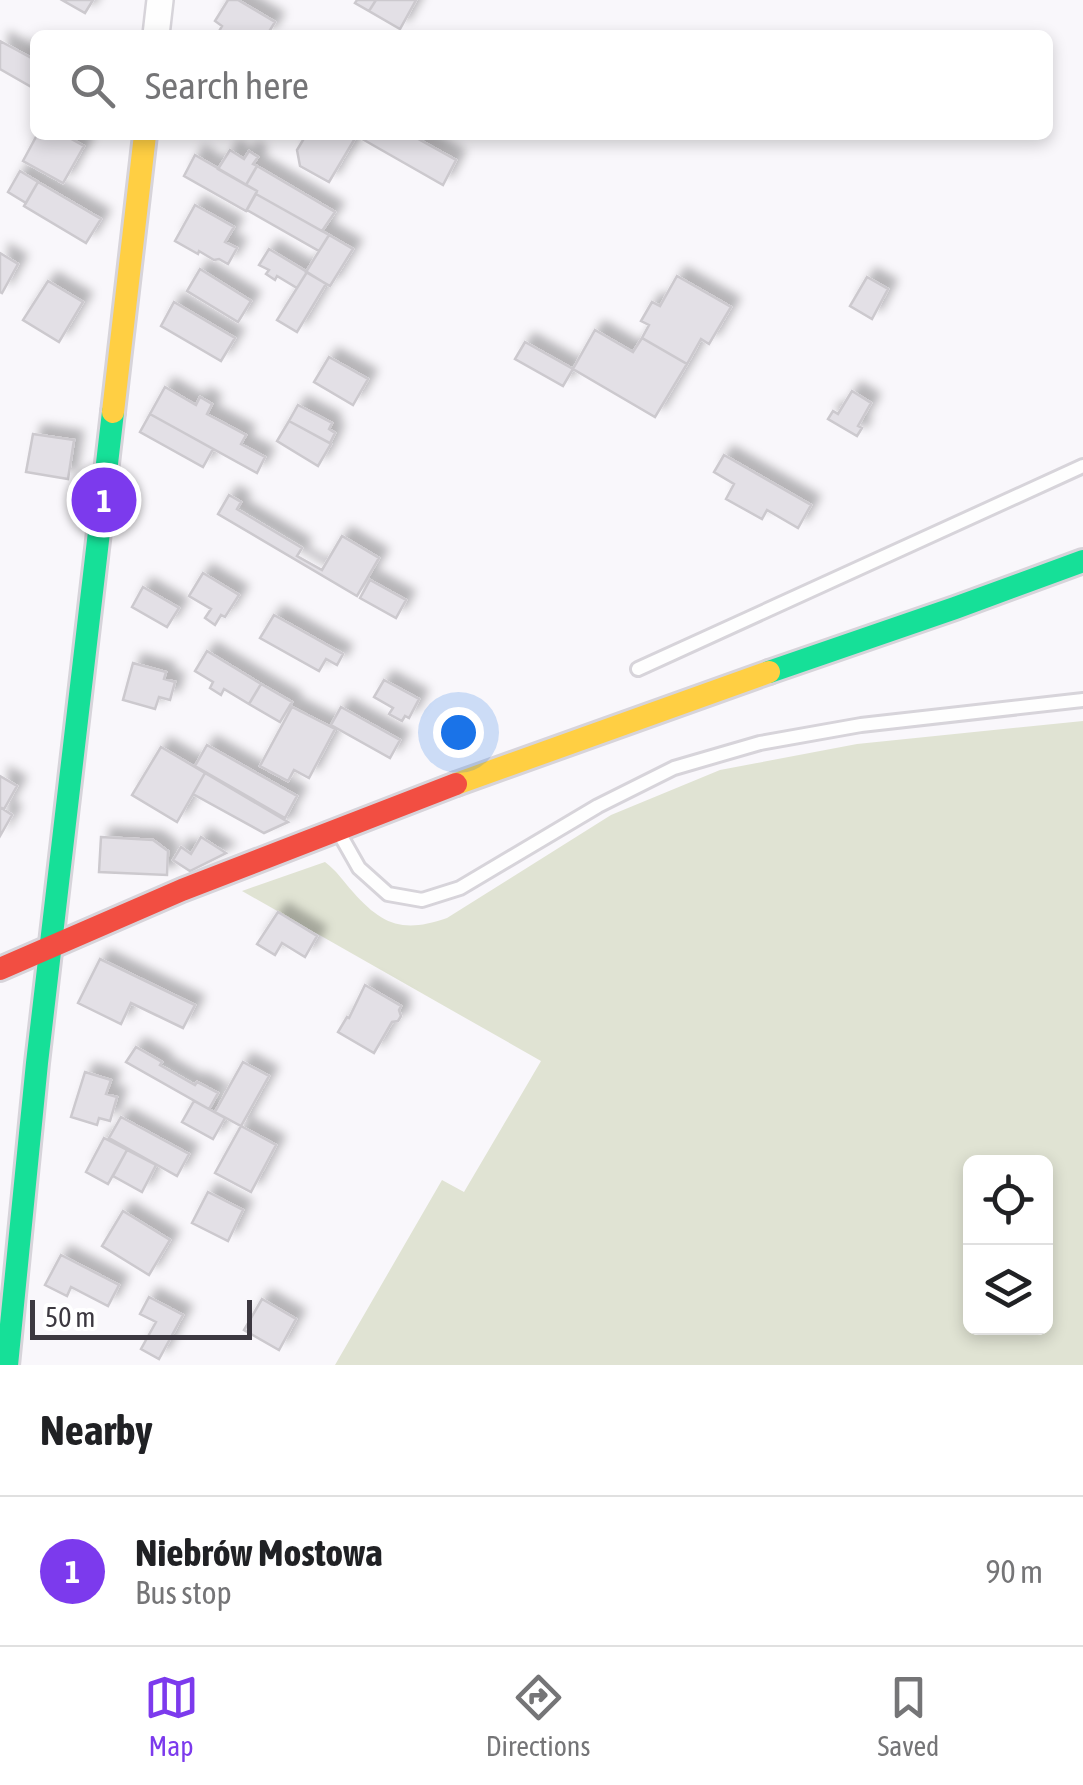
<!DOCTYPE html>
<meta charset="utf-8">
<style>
body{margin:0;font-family:"Asap Condensed",sans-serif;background:#f2f2f2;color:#202124}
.controls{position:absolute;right:30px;bottom:30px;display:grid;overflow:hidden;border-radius:15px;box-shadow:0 5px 15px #0003}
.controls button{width:90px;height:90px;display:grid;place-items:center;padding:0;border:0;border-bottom:2px solid #e0e0e0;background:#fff;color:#202124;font:50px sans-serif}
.scale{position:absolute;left:30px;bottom:25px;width:222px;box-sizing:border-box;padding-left:10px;border:5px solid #3c3840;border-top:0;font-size:28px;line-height:35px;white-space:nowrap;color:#3c3840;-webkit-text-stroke:8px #fff;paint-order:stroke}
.you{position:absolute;left:458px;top:732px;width:35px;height:35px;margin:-25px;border:8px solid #fff;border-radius:50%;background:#1a73e8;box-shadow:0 0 0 15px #1a73e833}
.badge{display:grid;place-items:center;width:65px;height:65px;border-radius:50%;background:#7c3aed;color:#fff;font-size:32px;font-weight:700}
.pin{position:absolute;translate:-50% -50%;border:5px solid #fff;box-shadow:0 2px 10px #0006}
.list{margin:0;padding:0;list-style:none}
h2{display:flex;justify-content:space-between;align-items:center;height:130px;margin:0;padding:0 40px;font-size:42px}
h2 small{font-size:32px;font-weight:400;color:#757577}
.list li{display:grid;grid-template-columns:65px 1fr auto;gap:30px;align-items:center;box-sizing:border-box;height:150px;padding:0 40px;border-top:2px solid #e0e0e0}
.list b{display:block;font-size:38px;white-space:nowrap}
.list p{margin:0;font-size:32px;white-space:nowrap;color:#757577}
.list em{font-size:32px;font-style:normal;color:#757577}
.icon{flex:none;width:55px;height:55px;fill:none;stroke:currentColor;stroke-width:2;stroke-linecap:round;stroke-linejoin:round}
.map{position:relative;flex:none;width:1083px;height:1365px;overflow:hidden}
.search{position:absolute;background:#fff;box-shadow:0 5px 15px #0003;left:30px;right:30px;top:30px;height:110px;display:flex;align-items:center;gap:25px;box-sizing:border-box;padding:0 35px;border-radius:15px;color:#757577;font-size:38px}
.sheet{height:280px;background:#fff}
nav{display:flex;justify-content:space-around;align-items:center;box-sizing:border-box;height:140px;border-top:2px solid #e0e0e0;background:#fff;font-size:28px;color:#757577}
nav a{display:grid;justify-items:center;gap:5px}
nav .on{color:#7c3aed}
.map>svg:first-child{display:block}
.green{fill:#e0e3d3;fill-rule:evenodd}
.building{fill:#e3e0e6;stroke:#ccc9ce;stroke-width:2.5;filter:url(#shadow)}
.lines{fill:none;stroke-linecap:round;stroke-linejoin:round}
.lane-casing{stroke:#d7d4da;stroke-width:18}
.street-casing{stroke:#d7d4da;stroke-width:30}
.fast-casing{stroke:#d7d4da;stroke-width:28}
.slow-casing{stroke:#d7d4da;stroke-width:28}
.jam-casing{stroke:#d7d4da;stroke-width:28}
.lane{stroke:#fefefe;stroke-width:12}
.street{stroke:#fefefe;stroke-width:25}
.fast{stroke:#16e098;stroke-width:22}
.slow{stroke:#ffcf43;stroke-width:22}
.jam{stroke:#f24e42;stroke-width:22}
</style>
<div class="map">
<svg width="1083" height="1365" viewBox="0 0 1083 1365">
<defs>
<filter id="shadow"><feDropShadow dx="9" dy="-9" stdDeviation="5" flood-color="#0004"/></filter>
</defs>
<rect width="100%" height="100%" fill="#f9f7fb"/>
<path class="green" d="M1083 721V1365H335L442 1180 464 1192 541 1061 242 891 325 862C336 870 344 882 353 892 383 926 404 933 447 918L611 815 720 770 857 744ZM970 1162H1046V1328H970Z"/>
<path class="building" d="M62 0H93L85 13Z
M228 0H238L275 22 267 35H221L218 33 222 26 215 21Z
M357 0H376L369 11 355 3Z
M376 0H416L400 29 369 11Z
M0 41 35 60V89L0 69Z
M37 135H64L84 146 63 183 23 161Z
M306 135H357L329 182 300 166 297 150Z
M411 135 456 160 443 185 357 136Z
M230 150 244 159 249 151 258 157 253 164 257 166 246 185 218 169Z
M195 155 257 191 246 211 184 176Z
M257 166 335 212 322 231 256 194 257 191 246 185Z
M20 171 38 182 26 203 8 192Z
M38 182 101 219 86 243 24 206Z
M256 194 329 235 319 251 247 210Z
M195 205 234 227 225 242 237 248 228 264 219 259 214 260 199 251 198 254 175 241Z
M329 235 353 249 330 286 306 272Z
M269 249 307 272 297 288 277 276 275 280 266 274 269 270 259 265Z
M0 253 18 264 2 293 0 292Z
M200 269 251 301 238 322 187 291Z
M307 272 326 284 297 332 277 320Z
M677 276 731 307 709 344 701 339 687 364 642 338 649 325 641 321 652 302 660 306Z
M867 277 888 289 872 319 850 306Z
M48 281 83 302 59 342 23 320Z
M174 302 235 338 221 361 161 326Z
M595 330 633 352 642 338 687 364 655 417 573 369Z
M525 342 573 369 563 386 515 359Z
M329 357 368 379 353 405 314 382Z
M165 387 196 405 200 397 212 404 207 414 246 435 241 444 265 457 257 473 150 414Z
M852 391 871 403 858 426 862 428 857 436 828 419 833 411 838 414Z
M298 405 332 423 329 429 335 433 330 443 289 421Z
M150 414 213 449 203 467 140 432Z
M289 421 331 444 318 466 277 441Z
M33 434 74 440 68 479 26 472Z
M724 455 811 505 798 528 767 510 762 519 726 499 734 484 714 472Z
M229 495 241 502 237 509 302 548 297 556 322 570 342 536 379 558 357 596 218 514Z
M203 573 239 595 225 617 221 615 215 625 205 618 211 609 189 596Z
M370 580 406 600 396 618 360 598Z
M143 587 179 608 167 627 132 607Z
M274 615 343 654 337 665 326 659 319 671 260 638Z
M207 651 261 684 249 704 224 689 221 695 210 688 213 682 195 671Z
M133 663 166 672 164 679 175 682 170 700 159 697 155 709 123 700Z
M384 680 419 699 409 718 405 716 402 721 389 714 393 708 374 697Z
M261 684 292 702 280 722 249 704Z
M292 707 335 729 309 778 294 770 288 781 260 766Z
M341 707 400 740 390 758 331 725Z
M207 745 297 796 285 818 195 766Z
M161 747 205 773 177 822 132 795Z
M205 773 288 822 264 833 193 794Z
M0 776 17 786 4 809 0 807Z
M0 807 12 815 0 836Z
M101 837 153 840 168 851 167 875 99 872Z
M201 837 226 853 190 871 173 860 181 847 191 854Z
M278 912 317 936 305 957 282 943 275 955 257 944Z
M100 959 195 1005 183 1028 131 1003 121 1024 78 1003Z
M365 985 401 1006 399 1010 401 1016 398 1021 392 1022 374 1053 338 1032 347 1017 349 1018Z
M136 1047 162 1062 160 1065 195 1085 197 1082 218 1093 209 1109 126 1062Z
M243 1062 269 1076 241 1126 215 1112Z
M85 1072 111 1080 106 1094 117 1097 110 1121 99 1118 97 1125 71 1117Z
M194 1101 225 1118 213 1139 182 1122Z
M121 1117 189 1154 177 1176 109 1138Z
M241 1126 276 1145 251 1192 215 1173Z
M104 1138 127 1150 108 1184 86 1172Z
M127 1150 156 1165 142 1192 113 1176Z
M208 1192 243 1210 228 1241 192 1223Z
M123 1211 170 1240 149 1275 102 1246Z
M61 1255 119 1285 108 1306 71 1287 67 1296 45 1285Z
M149 1297 183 1315 159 1359 141 1349 156 1322 140 1314Z
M262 1299 296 1319 279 1350 244 1330Z"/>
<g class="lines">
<g class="lane-casing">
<path id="lane" d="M638 669 1083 466
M338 831 359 868 388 894 422 900 460 888 598 806 674 768 760 743 861 725 1083 700"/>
</g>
<g class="street-casing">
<path id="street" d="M156 35 160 0"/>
</g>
<g class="fast-casing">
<path id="fast" d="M769 672 955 608 1083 561
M7 1365 37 1063 113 412"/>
</g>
<g class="slow-casing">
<path id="slow" d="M113 412 145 135
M456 784 769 672"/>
</g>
<g class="jam-casing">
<path id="jam" d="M0 969 182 890 456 784"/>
</g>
<use href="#lane" class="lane"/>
<use href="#street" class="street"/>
<use href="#fast" class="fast"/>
<use href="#slow" class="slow"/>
<use href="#jam" class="jam"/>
</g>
</svg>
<div class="controls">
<button><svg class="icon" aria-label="locate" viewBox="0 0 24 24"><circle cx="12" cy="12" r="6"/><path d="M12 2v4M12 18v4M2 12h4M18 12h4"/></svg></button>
<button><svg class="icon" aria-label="layers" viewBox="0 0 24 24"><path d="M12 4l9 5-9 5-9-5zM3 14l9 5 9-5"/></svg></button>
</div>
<div class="scale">50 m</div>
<div class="you"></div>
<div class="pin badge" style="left:104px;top:500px">1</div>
<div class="search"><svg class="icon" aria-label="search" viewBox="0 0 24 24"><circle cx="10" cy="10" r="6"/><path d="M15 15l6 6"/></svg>Search here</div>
</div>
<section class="sheet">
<h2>Nearby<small></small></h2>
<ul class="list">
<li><span class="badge">1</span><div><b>Niebrów Mostowa</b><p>Bus stop</p></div><em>90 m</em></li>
</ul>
</section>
<nav>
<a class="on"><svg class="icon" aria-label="map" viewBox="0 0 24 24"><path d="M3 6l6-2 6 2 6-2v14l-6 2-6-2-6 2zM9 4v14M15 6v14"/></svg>Map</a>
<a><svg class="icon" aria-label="directions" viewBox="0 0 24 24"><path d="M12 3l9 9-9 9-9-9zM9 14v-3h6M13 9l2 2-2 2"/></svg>Directions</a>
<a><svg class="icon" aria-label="saved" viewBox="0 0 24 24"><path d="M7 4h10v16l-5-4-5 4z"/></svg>Saved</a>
</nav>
